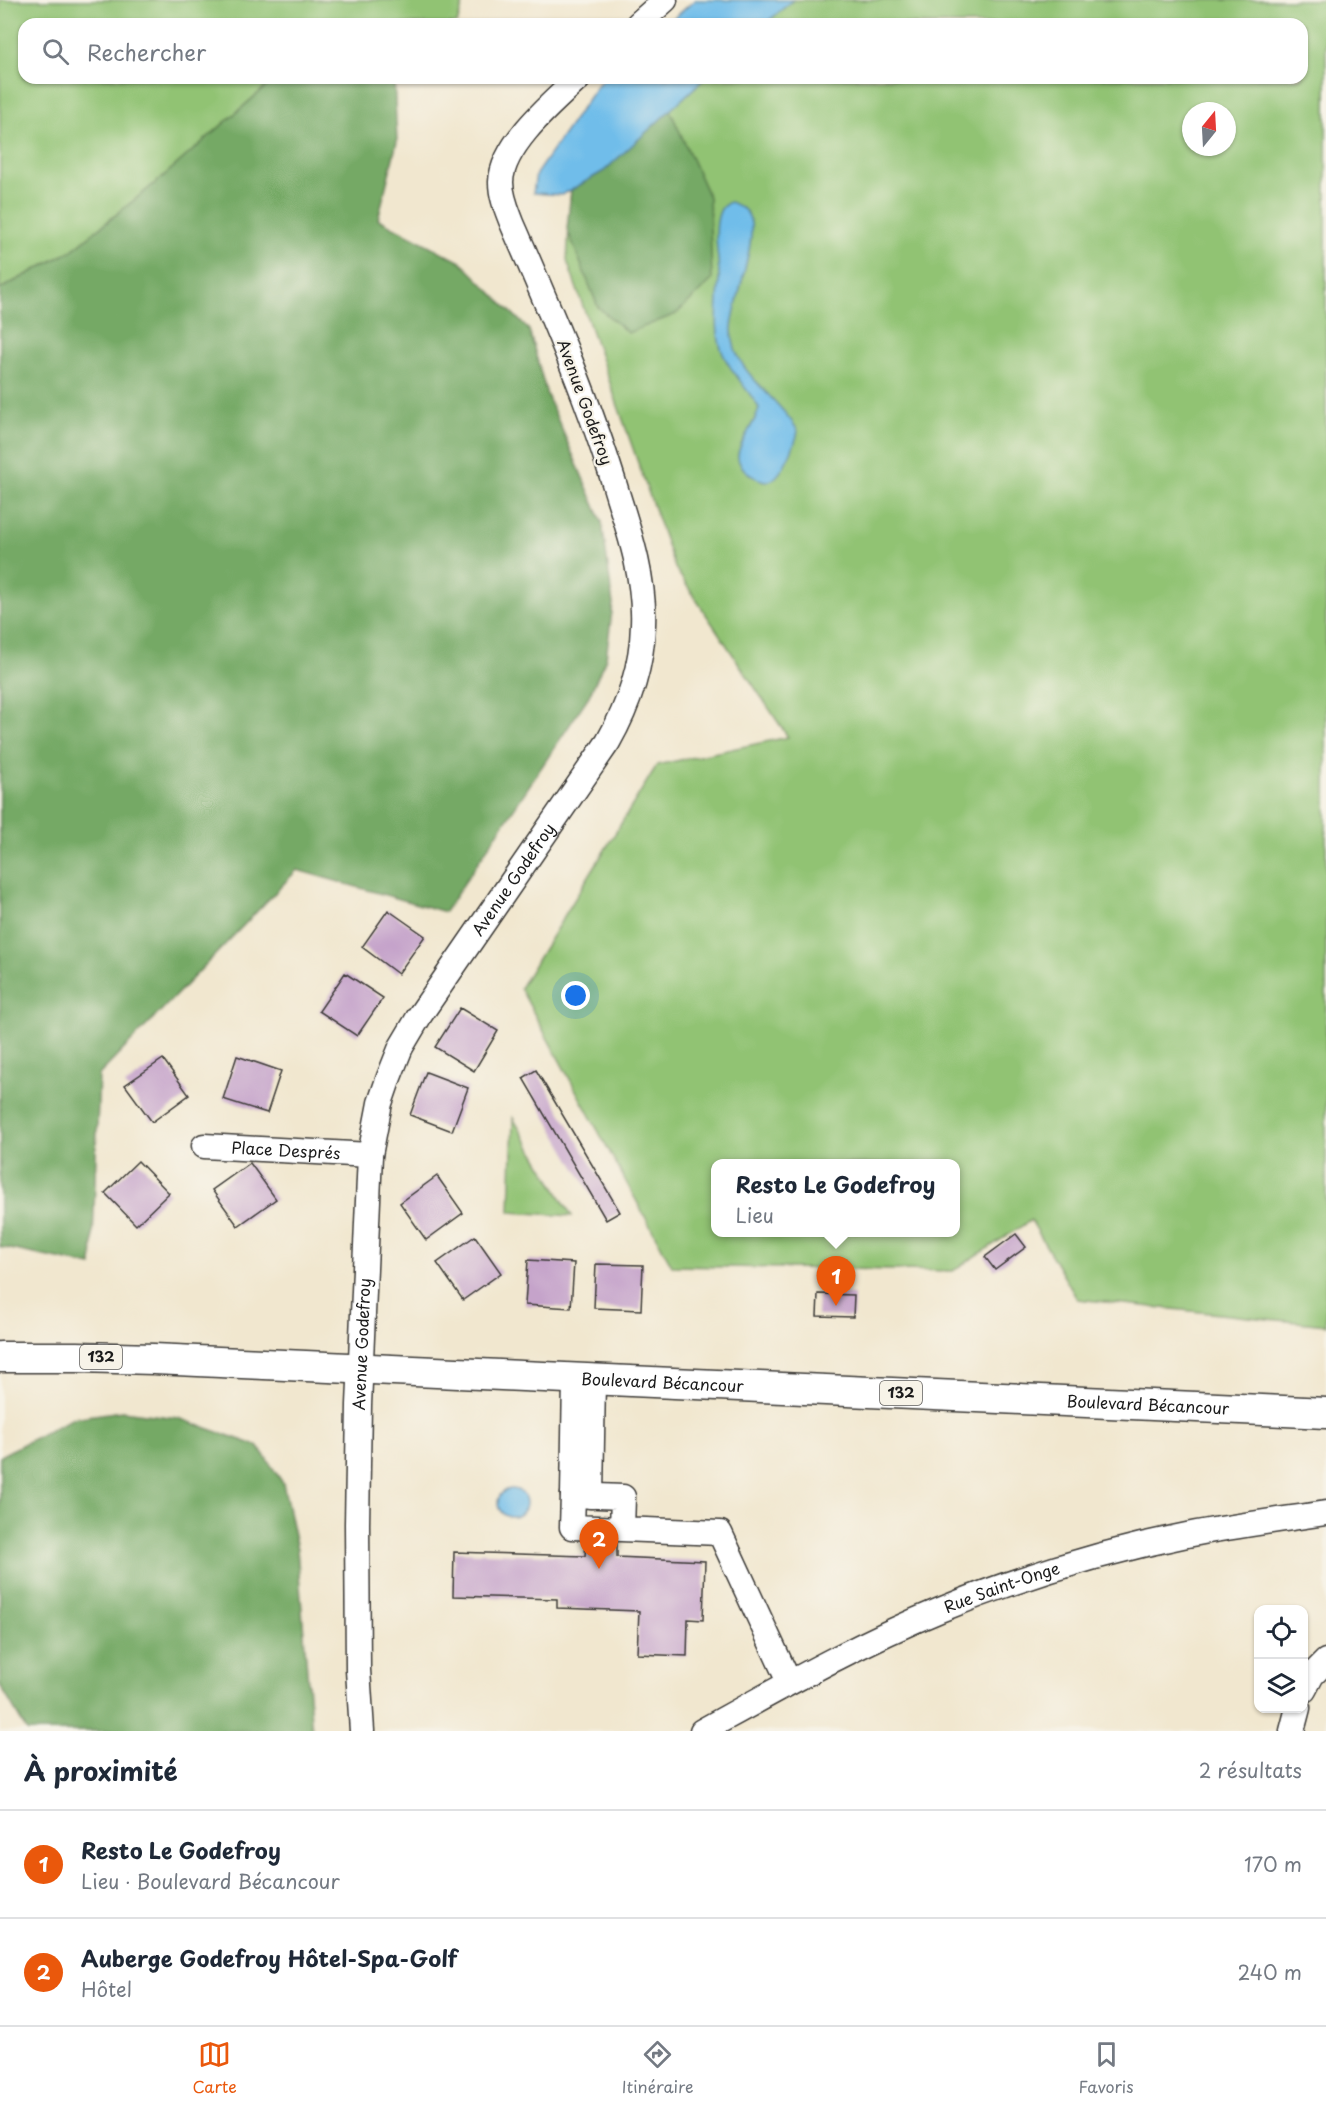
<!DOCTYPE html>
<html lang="fr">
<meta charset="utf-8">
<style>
body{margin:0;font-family:"Playpen Sans",sans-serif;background:#f2f2f3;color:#1f2937}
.controls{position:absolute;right:18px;bottom:18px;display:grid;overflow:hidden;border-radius:12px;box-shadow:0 2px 4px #0004}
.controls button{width:54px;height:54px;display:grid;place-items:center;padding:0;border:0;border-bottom:2px solid #e0e1e3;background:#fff;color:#1f2937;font:30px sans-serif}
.compass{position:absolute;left:1182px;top:102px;width:54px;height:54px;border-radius:50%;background:#fff;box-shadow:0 2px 4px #0004;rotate:18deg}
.you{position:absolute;left:576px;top:996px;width:21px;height:21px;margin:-15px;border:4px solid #fff;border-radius:50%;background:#1a73e8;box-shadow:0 0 0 9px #1a73e833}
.badge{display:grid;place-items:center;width:39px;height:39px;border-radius:50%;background:#ea580c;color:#fff;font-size:20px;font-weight:700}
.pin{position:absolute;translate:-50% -50px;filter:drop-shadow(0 2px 3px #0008)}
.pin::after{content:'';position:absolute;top:32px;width:21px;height:18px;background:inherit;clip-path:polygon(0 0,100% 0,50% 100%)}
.popup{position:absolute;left:711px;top:1159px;width:249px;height:78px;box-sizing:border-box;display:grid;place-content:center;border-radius:12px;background:#fff;filter:drop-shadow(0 2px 4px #0005);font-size:20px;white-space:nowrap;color:#747a83}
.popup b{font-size:22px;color:#1f2937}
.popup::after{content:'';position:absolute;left:50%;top:100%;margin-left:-12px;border:12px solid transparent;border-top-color:#fff}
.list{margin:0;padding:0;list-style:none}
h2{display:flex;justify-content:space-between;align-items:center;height:78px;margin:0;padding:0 24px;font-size:26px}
h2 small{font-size:20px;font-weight:400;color:#747a83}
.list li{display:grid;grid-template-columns:39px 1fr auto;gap:18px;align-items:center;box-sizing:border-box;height:108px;padding:0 24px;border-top:2px solid #e0e1e3}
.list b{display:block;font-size:22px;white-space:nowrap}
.list p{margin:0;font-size:20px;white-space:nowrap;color:#747a83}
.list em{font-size:20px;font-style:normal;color:#747a83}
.icon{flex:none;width:33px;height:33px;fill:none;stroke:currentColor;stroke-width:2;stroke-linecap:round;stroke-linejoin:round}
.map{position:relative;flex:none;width:1326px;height:1731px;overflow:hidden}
.search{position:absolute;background:#fff;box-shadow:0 2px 4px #0004;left:18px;right:18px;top:18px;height:66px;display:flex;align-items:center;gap:15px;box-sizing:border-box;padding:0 21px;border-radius:18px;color:#747a83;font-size:22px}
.sheet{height:294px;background:#fff}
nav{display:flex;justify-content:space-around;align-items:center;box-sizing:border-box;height:84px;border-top:2px solid #e0e1e3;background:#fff;font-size:16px;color:#747a83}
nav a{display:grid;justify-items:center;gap:3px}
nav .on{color:#ea580c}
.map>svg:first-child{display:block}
.green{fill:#91c373;stroke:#567048;stroke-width:1.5;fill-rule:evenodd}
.forest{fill:#74a965;stroke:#486240;stroke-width:1.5}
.water{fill:#70bdea;stroke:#466c83;stroke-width:1.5}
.building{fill:#c5a3ca}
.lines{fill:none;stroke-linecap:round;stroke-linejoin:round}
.minor-casing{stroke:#3c3a37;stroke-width:27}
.major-casing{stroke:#3c3a37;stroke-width:33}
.minor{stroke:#fff;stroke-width:24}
.major{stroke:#fff;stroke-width:30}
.labels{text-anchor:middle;stroke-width:4.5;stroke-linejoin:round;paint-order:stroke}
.shield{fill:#f7f3e8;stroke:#5e5c59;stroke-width:1.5}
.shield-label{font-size:15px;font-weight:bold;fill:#1c1c1c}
.street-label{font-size:16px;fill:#1c1c1c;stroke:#f7f3e8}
</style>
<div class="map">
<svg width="1326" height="1731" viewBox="0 0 1326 1731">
<rect width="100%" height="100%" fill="#f7f3e8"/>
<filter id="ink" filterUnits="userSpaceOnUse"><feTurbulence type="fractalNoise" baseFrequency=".0167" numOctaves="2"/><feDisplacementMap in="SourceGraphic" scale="12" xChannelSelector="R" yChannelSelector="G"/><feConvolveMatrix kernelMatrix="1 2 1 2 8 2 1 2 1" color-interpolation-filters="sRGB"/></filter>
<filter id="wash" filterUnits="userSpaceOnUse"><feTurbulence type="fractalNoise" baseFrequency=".008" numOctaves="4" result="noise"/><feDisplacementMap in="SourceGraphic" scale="24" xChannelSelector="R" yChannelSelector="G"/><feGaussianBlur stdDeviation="1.35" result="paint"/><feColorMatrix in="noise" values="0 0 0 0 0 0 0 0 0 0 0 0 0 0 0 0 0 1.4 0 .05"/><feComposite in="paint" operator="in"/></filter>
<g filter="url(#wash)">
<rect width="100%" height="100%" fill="#f1e7cf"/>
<path class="green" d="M0 0H464L457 24H24V78H276L159 180 71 251 0 289Z
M793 0H1326V1325L1077 1299 1031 1220 953 1271 672 1266 520 988 657 765 788 737 675 568 567 261 571 190 604 171 705 78H1302V24H765ZM1191 111H1227V147H1191ZM716 1164H956V1232H716Z
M513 1118 572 1216 510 1212Z"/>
<path class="forest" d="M276 78H394L397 142 378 219 461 262 529 330 547 395 602 522 613 604 606 658 589 696 445 912 297 870 99 1075 92 1266 0 1247V289L71 251 159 180Z
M670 110 709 197 712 280 676 314 628 333 598 307 567 229 571 190 604 171Z
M122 1411 178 1418 258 1446 283 1483 297 1549 312 1731H27L0 1685V1456L73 1418Z"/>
<path class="water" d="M695 0H793L765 24H667Z
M605 78H705L604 171 562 195 533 193 536 174 599 83Z
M730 202C739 206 747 209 750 219 757 241 734 301 732 328 730 372 779 396 798 431 796 443 783 474 772 480 760 485 736 468 738 455 739 441 755 425 759 408 748 389 732 374 723 354 713 331 719 301 719 276 719 256 712 230 720 211 722 207 725 204 730 202Z
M498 1503a14 14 0 1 1 28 0a14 14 0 1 1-28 0Z"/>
<g id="blocks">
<path class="building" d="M388 910 425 936 398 974 362 947Z
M345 973 383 998 357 1036 319 1011Z
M460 1008 498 1031 474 1071 435 1047Z
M237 1056 281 1071 267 1113 223 1099Z
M163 1059 189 1095 152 1122 125 1085Z
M536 1070 620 1212 606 1220 523 1078Z
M426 1072 468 1088 452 1131 410 1115Z
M138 1161 169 1193 136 1225 105 1193Z
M250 1163 276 1199 238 1226 212 1190Z
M437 1176 463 1213 426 1240 400 1203Z
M1016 1234 1026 1247 995 1270 985 1257Z
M475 1236 501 1273 463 1300 437 1263Z
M528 1260 574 1263 571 1308 525 1305Z
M596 1264 643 1265 641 1310 594 1308Z
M818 1294 854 1295 853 1317 817 1316Z
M586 1542 617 1543V1557L705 1561 703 1620 688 1619 687 1656 637 1654 639 1611 557 1608V1599L453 1596 454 1552 585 1556Z"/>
</g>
</g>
<g filter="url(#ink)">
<use href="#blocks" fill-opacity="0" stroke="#3c3a37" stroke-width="1.5"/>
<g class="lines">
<g class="minor-casing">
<g id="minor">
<path d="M638 24 665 0"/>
<path id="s1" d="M204 1146 370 1155"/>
<path d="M573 1495 575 1379"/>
<path d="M591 1496 593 1380"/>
<path d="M622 1529 623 1497 573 1495 572 1527 720 1533 789 1682"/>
<path d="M1304 1690 1312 1675 1326 1661"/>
<path id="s2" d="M362 1731 358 1670 357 1524 359 1405 370 1155 380 1103 389 1077 401 1047 420 1015 608 742C628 707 642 666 643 625 645 581 631 537 618 496 590 402 551 313 512 223 507 210 501 197 501 182 502 145 553 102 579 78"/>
<path id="s3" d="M702 1731C780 1688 857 1644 940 1610 1020 1577 1103 1552 1187 1535 1233 1526 1280 1520 1326 1513"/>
<path d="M1292 1731 1298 1708"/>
</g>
</g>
<g class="major-casing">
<g id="major">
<path id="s4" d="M0 1357H77L154 1359 1326 1413"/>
</g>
</g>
<use href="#minor" class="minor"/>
<use href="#major" class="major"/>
</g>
</g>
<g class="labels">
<g class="shield">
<rect x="80" y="1345" width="42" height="24" rx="4.5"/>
<rect x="880" y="1381" width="42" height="24" rx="4.5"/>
</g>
<g class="shield-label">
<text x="101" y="1362">132</text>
<text x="901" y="1398">132</text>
</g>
<g class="street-label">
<text transform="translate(585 402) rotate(70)" y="6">Avenue Godefroy</text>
<text dy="6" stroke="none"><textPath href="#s2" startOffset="891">Avenue Godefroy</textPath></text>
<text dy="6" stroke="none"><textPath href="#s1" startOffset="82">Place Després</textPath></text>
<text dy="6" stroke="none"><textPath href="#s2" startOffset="387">Avenue Godefroy</textPath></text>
<text dy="6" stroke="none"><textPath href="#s4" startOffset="663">Boulevard Bécancour</textPath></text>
<text dy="6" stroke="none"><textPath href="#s4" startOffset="1149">Boulevard Bécancour</textPath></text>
<text dy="6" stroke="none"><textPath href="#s3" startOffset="333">Rue Saint-Onge</textPath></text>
</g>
</g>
</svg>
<div class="controls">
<button><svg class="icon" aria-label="locate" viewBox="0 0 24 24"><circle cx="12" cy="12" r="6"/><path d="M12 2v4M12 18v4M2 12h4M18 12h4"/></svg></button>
<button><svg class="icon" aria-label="layers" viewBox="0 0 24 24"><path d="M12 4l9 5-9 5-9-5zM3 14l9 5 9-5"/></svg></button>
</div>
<svg class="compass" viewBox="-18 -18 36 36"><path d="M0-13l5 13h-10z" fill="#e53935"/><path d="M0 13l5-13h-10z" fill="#747a83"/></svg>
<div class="you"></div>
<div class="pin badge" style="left:836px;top:1306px">1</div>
<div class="popup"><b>Resto Le Godefroy</b>Lieu</div>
<div class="pin badge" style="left:599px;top:1569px">2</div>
<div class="search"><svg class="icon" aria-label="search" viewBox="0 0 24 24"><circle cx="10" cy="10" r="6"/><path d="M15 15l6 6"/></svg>Rechercher</div>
</div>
<section class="sheet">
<h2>À proximité<small>2 résultats</small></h2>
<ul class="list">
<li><span class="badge">1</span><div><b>Resto Le Godefroy</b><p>Lieu · Boulevard Bécancour</p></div><em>170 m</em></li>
<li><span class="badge">2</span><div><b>Auberge Godefroy Hôtel-Spa-Golf</b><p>Hôtel</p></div><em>240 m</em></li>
</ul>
</section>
<nav>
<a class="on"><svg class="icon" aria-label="map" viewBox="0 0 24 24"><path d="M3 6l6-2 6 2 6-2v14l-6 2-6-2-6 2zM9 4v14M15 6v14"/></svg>Carte</a>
<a><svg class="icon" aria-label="directions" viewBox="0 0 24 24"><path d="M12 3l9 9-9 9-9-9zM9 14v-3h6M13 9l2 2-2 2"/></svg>Itinéraire</a>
<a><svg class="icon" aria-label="saved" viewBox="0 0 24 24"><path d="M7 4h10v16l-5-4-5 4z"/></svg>Favoris</a>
</nav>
